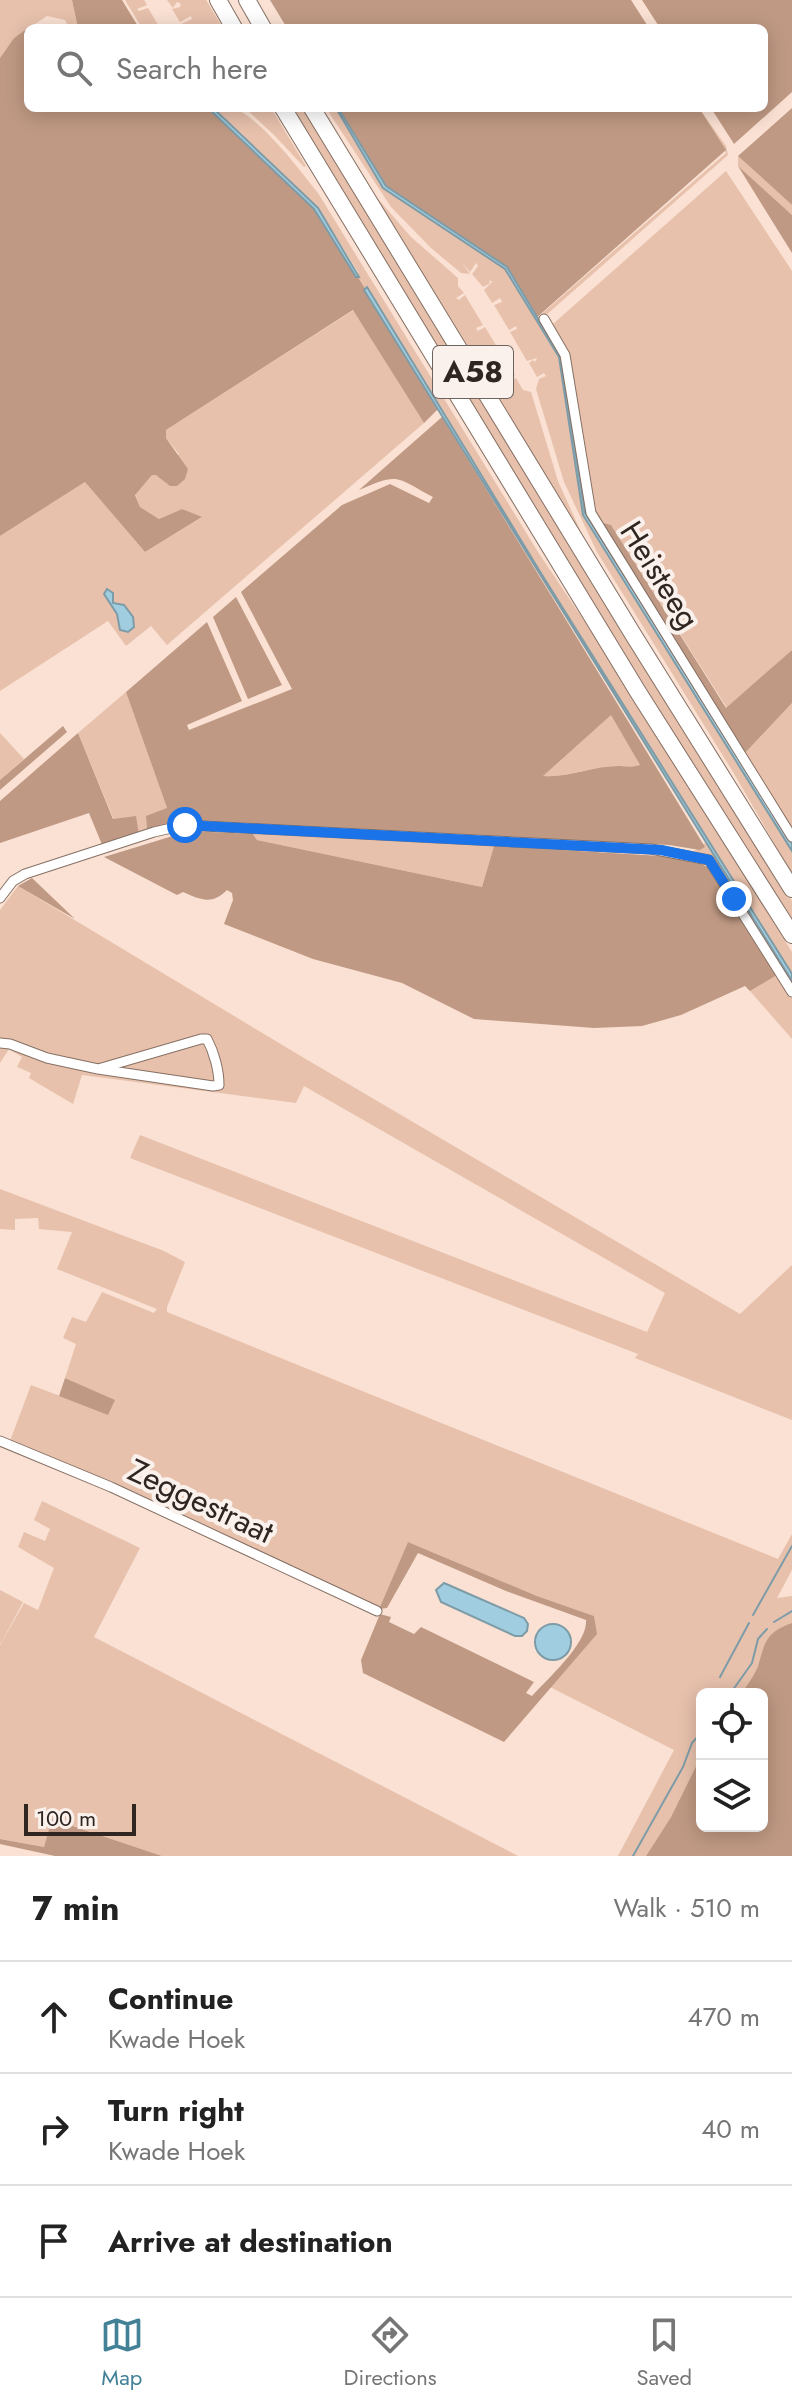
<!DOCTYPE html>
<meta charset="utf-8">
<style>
body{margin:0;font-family:Jost,sans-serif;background:#f6f6f6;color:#222}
.controls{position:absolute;right:24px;bottom:24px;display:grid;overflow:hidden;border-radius:12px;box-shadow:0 4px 20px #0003}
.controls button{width:72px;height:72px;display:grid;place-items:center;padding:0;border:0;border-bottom:2px solid #e0e0e0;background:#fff;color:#222;font:40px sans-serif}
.scale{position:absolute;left:24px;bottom:20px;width:112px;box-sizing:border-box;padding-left:8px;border:4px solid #302621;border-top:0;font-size:22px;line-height:28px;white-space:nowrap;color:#302621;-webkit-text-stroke:6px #fbf1ec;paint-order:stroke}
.stop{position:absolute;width:24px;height:24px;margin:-18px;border:6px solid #1a73e8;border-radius:50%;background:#fff}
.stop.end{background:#1a73e8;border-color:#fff;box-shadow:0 2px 8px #0008}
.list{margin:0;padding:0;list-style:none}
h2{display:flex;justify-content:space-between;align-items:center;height:104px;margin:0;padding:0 32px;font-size:34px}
h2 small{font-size:26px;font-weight:400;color:#767676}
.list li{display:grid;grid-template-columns:52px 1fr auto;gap:24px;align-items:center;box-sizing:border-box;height:112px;padding:0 32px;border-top:2px solid #e0e0e0}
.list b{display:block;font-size:30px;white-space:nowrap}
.list p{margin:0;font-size:26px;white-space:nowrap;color:#767676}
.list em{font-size:26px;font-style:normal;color:#767676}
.icon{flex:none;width:44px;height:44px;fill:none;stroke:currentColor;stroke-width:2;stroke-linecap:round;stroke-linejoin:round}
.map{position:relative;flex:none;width:792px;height:1856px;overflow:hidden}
.search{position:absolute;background:#fff;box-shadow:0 4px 20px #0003;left:24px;right:24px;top:24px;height:88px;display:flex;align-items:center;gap:20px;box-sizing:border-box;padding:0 28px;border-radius:12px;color:#767676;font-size:30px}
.sheet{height:440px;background:#fff}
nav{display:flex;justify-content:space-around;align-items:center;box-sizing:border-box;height:112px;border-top:2px solid #e0e0e0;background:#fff;font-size:22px;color:#767676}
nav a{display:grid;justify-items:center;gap:4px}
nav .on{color:#438197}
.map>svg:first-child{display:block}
.green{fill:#e7c1ac}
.forest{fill:#bf9983;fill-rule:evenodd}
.water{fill:#a0cee0;stroke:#7e9ca7;stroke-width:2}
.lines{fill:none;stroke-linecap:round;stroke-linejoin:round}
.stream{stroke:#7e9ca7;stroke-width:2}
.minor-casing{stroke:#867064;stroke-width:11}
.motorway-casing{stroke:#867064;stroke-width:18}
.minor{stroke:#fff;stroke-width:9}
.motorway{stroke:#fff;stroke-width:16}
.route{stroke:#1a73e8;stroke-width:10}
.labels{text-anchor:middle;stroke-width:8;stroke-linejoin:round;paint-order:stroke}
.shield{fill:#fbf1ec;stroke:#6d635e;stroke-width:2}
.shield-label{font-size:30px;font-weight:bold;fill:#302621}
.street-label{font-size:32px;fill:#302621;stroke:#fbf1ec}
</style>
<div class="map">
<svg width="792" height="1856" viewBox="0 0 792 1856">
<rect width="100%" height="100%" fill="#fae1d3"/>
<path class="green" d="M0 0H72L78 28H69L65 20 47 16 14 38 0 58Z
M125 0H144L147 5 137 9 139 11 148 8 160 28H142Z
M167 0H206L223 28H184L181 24 192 19 191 16 180 22 172 9 180 7 181 4 177 2 173 8Z
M213 108C221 108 231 106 238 110 264 123 300 170 318 193L538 552 605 652 792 952V974L539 570 373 297 364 290 356 277 358 272 317 206Z
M245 108H271L306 166 304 167 274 135Z
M289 108H304L792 901V925Z
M326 108H336L383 188 505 269 559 357 583 515 792 851V874L733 772 597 552 564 482 536 389 539 379 546 376 544 373 537 377 529 363 533 360 535 362 537 358 527 361 510 332 517 329 516 326 509 330 494 305 502 302 500 298 492 303 484 290 492 282 490 280 489 284 483 287 472 274 478 266 476 263 470 272 461 261 470 274 461 273 431 248 391 207Z
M699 108 726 146 728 155 545 316 562 352 586 504 792 844 585 513 561 357 537 318 726 153Z
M738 156 792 205V215L738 166Z
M726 171 792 271V650L727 708 611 525 600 522 593 510 567 352 553 324Z
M372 192 411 237 458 278V286L464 293 456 298 459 300 465 295 483 325 476 328 478 331 485 327 497 347 489 351 491 354 498 349 515 376 507 379 508 383 516 378 523 390 531 392 558 481 581 532Z
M354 310 424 423 167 645 151 626 126 646 108 621 0 691V536L85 482 145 552 201 518 182 509 159 519 140 507 135 494 152 475H156L179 454 166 438V430Z
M126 692 167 808 146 820 147 832 139 835 114 820 78 733Z
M792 703V830L744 754Z
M611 714 640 765C632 768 624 766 614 766 590 767 566 778 542 776Z
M0 733 24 759 0 780Z
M253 834 494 846 482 887 257 840Z
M706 842 792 981V989L713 861 706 855 694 851Z
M18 886 304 1058 740 1314 792 1265V1420L635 1358 638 1354 130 1158 140 1135 647 1332 665 1293 304 1086 296 1103 82 1075 73 1104 29 1078 31 1073 17 1067 22 1057 9 1049 0 1063V910Z
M777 975 792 998V1039L750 991Z
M0 1189 164 1251 185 1262 167 1307V1312L778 1559 792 1534V1570L777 1598 792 1596V1623C767 1632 765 1642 758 1666 754 1676 747 1685 741 1694H702V1754L671 1817 646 1856H618L674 1750 550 1687 596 1634 594 1616 537 1596 408 1542 379 1609 10 1441 31 1385 108 1414 114 1400 65 1378 76 1344 63 1338 72 1317 86 1322 102 1292 154 1313 157 1309 57 1269 72 1232 39 1229 38 1218 15 1219V1230L0 1229Z
M42 1501 140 1548 94 1637 518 1856H162L53 1819 44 1847 0 1839V1645L24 1603 38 1610 54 1568 18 1547 24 1532 45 1541 50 1529 34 1520Z
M0 1590 23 1602 1 1643H0Z"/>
<path class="forest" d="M72 0H122L139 28H78Z
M270 0H631L649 28H287Z
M642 0H792V92L734 144 711 108H764V28H660Z
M28 28V108H207L264 161 267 160 322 218 438 409 424 423 353 310 166 430V438L188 469 185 479 177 486H170L156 475H152L135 495 140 507 159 519 182 509 202 517 145 552 85 482 0 536V58L14 38Z
M335 108H699L726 150 535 319 505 270 383 186Z
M792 108V205L738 156Z
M738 166 792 215V253Z
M442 417 705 847 700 850 669 845 247 824 147 832 146 816 167 808 126 692 207 622 242 701 187 725 189 730 292 689 241 592 342 505 390 484 429 503 433 497C396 477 399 472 359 490ZM611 715 640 765C633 767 629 767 621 766 595 765 568 778 543 776Z
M600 522 611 525 726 708 792 650V703L744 754Z
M236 597 282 685 248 699 213 617Z
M63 726 67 732 0 790V780Z
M78 733 113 819 136 816 139 835 103 847 89 813 0 843V801Z
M189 831 253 834 257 840 482 887 494 846 677 857 698 862 711 869 777 975 750 991 745 986 681 1015 642 1026 594 1028 474 1019 402 983 313 959 224 924 233 900 232 893 227 890C212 905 201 900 183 892L177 895 104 857Z
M32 878 75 919 18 886Z
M65 1378 115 1400 108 1415 59 1396Z
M408 1542 537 1596 594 1616 597 1634 504 1742 363 1673 361 1660 380 1614 391 1617 389 1622 414 1634 421 1627 534 1682 526 1693 532 1696C547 1679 588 1643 586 1620L506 1591 418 1553 387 1608 379 1609Z
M792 1623V1856H646L671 1817 702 1754V1826H762V1694H741C747 1685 754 1676 758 1666 765 1642 766 1632 792 1623Z
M52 1819 162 1856H55L0 1844V1839L44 1847Z"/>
<path class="water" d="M208 108H213L318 208 359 277H356L314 209Z
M336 108H338L386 186 507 267 561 357 585 513 792 844V851L583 515 559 357 505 269 383 188Z
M367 287 539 570 792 974V981L364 290Z
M107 589 113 593V603L124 605 133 617 134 627 128 632 120 630 117 614 104 594Z
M444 1583 524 1618 528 1624 527 1631 522 1636H515L441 1602 436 1590Z
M535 1642a18 18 0 1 1 36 0a18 18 0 1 1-36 0Z"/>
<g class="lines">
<path class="stream" d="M753 1615 792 1546
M774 1622 792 1611
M720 1677 749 1623
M730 1694 752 1663 758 1639 767 1629
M633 1856 683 1767 692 1743 702 1732"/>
<g class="minor-casing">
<path id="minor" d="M544 319 565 355 591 513 792 837
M0 898 13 881 25 874 154 832 185 825 651 849 709 860 792 992
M201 1039H207C214 1052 219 1070 219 1085L213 1086 98 1069Z
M0 1043 10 1044 47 1058 98 1069
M0 1441 111 1487 377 1611"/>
</g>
<g class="motorway-casing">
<path id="motorway" d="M218 0 234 28
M247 0 263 28
M283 108 638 692 792 935
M312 108 634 636 792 889"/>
</g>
<use href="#minor" class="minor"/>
<use href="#motorway" class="motorway"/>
</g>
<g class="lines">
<path class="route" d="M185 825 661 850 709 860 734 899"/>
</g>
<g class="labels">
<rect class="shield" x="433" y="346" width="80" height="52" rx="6"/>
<g class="shield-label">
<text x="473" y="382">A58</text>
</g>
<g class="street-label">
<text transform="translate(660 575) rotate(58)" y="11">Heisteeg</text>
<text transform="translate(201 1501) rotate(25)" y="11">Zeggestraat</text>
</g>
</g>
</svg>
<div class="controls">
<button><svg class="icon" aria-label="locate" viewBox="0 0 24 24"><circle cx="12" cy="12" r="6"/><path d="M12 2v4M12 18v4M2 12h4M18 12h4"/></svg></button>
<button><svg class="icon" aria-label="layers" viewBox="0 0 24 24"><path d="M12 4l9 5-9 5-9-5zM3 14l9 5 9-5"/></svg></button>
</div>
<div class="scale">100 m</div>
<div class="stop" style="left:185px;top:825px"></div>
<div class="stop end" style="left:734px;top:899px"></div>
<div class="search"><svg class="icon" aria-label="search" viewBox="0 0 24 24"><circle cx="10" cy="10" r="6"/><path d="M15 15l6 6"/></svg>Search here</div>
</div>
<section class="sheet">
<h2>7 min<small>Walk · 510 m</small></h2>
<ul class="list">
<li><svg class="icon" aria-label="ahead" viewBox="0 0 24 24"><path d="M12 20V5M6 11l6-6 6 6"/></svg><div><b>Continue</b><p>Kwade Hoek</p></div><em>470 m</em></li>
<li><svg class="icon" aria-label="right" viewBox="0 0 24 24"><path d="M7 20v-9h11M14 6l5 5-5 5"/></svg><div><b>Turn right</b><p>Kwade Hoek</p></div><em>40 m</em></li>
<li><svg class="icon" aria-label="arrive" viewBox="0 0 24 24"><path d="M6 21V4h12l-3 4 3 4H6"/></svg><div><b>Arrive at destination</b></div></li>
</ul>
</section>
<nav>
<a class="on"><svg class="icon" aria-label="map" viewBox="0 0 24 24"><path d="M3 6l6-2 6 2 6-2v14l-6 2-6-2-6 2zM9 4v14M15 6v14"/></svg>Map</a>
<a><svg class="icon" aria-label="directions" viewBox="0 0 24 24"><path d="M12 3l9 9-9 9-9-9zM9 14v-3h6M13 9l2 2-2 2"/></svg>Directions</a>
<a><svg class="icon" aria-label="saved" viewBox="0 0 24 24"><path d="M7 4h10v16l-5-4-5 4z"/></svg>Saved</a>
</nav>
